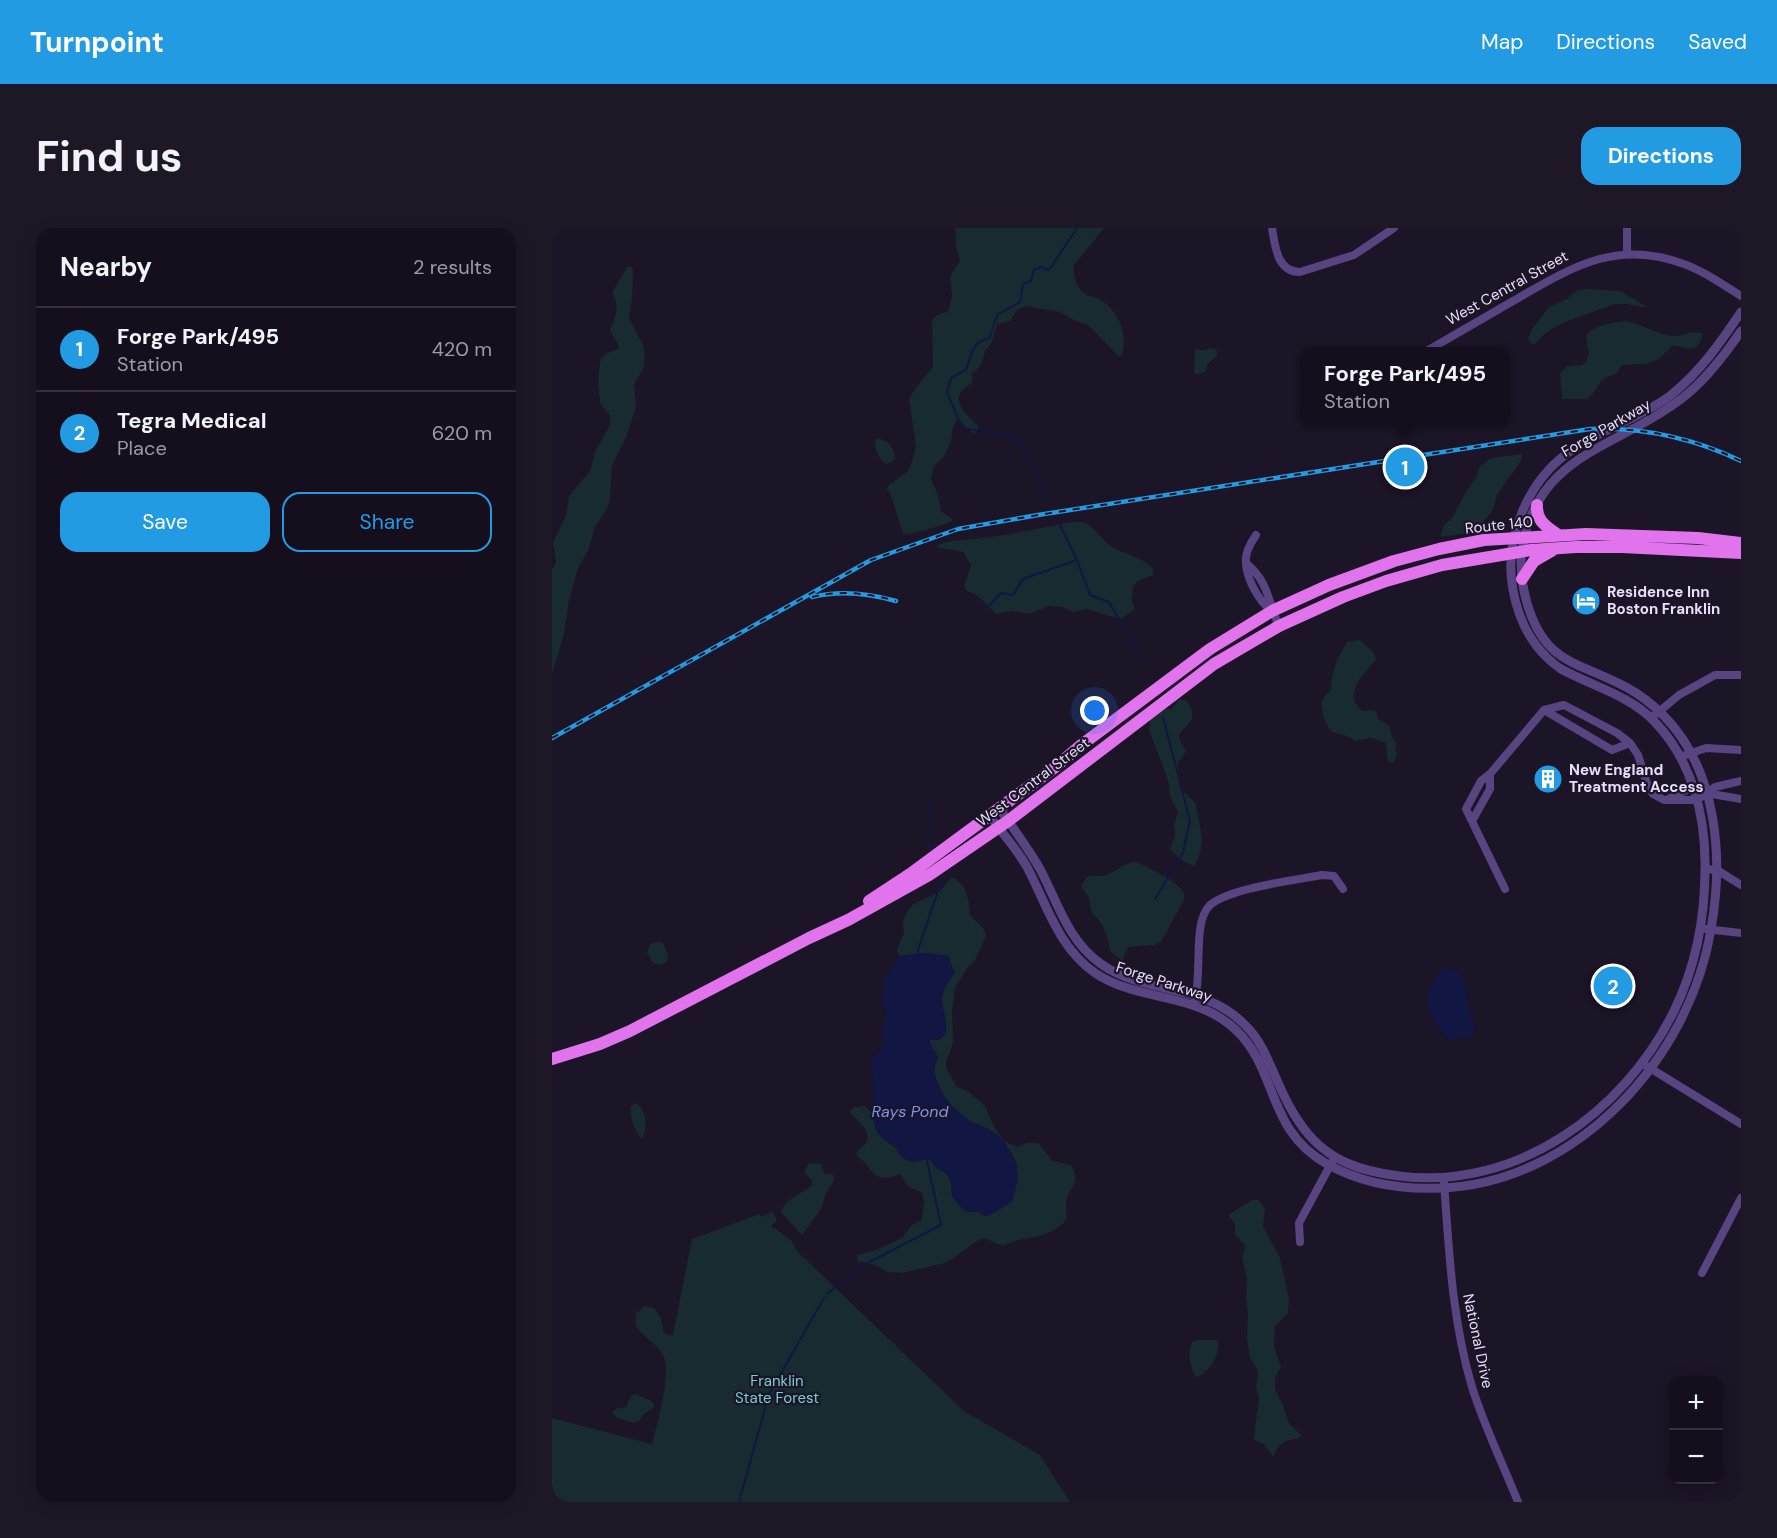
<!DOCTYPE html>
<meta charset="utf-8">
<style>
body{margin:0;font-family:"DM Sans",sans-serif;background:#1e1826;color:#f1f3f6}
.controls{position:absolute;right:18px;bottom:18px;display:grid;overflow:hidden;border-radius:12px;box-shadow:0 3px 15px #0003}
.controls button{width:54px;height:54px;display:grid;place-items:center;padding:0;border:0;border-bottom:2px solid #342f3b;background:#150f1d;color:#f1f3f6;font:30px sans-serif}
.you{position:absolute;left:543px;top:483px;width:21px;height:21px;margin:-15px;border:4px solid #fff;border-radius:50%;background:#1a73e8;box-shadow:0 0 0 9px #1a73e833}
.badge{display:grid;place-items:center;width:39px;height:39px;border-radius:50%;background:#229be3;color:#fff;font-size:20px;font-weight:700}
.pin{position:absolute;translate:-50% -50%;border:3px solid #fff;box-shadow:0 2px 6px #0006}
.popup{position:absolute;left:748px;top:119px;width:210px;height:78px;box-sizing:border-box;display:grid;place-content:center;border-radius:12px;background:#150f1d;filter:drop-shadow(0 2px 4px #0005);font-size:20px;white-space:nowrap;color:#9d9ca4}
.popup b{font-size:22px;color:#f1f3f6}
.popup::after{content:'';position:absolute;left:50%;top:100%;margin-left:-12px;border:12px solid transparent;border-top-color:#150f1d}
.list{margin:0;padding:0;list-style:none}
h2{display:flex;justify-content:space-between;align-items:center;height:78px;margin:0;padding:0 24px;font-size:26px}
h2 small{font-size:20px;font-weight:400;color:#9d9ca4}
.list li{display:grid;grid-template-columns:39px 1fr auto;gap:18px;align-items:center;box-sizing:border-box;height:84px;padding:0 24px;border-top:2px solid #342f3b}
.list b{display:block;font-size:22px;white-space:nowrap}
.list p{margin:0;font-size:20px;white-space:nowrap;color:#9d9ca4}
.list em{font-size:20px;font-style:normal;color:#9d9ca4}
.actions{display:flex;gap:12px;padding:18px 24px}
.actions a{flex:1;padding:14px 0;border:2px solid #229be3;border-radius:18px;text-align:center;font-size:21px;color:#229be3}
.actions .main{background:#229be3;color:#fff}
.map{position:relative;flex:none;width:1189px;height:1274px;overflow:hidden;border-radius:18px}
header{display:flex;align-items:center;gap:36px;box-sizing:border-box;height:84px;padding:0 30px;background:#229be3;color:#fff}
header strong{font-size:28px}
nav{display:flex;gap:33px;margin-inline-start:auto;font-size:21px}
.intro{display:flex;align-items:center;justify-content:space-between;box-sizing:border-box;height:144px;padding:0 36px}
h1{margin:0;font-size:42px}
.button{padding:15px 27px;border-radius:18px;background:#229be3;color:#fff;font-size:21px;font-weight:700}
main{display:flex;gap:36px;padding:0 36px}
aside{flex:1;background:#150f1d;border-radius:18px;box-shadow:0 3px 15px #0003}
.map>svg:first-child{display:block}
.green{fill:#172b31}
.water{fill:#121642}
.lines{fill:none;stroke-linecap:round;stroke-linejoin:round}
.stream{stroke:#121642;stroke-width:2}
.minor{stroke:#574481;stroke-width:8}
.tertiary{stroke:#574481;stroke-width:9}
.primary{stroke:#e173ed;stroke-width:12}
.rail-casing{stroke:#229be3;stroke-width:4.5}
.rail{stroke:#1c1427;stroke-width:2;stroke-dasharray:7;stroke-linecap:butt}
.labels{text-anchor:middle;stroke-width:4.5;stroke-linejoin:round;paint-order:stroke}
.street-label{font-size:15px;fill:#e9defb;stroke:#1c1427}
.poi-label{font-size:15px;font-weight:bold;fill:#e9defb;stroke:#1c1427;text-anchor:start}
.park-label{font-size:15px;fill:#72d1d3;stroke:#1c1427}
.water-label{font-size:16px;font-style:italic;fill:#7998ee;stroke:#1c1427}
</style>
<header>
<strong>Turnpoint</strong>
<nav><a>Map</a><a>Directions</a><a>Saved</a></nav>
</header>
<div class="intro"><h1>Find us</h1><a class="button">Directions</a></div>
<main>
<aside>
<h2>Nearby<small>2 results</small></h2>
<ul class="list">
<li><span class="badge">1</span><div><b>Forge Park/495</b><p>Station</p></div><em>420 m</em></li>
<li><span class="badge">2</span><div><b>Tegra Medical</b><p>Place</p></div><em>620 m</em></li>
</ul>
<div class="actions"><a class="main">Save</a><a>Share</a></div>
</aside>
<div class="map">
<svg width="1189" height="1274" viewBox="0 0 1189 1274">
<rect width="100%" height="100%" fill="#1c1427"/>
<path class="green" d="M403 0H552L522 37C521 48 524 61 535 67 539 69 544 69 549 72 567 84 576 105 570 127L567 129 535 96 523 93 508 84 474 78 465 82 458 93 445 96 440 114 433 123 430 135 424 143 420 145V154C417 158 412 160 409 164 401 176 419 191 426 198V204L420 205 407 192 404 193 401 200 399 213 392 229 382 238 379 250 387 270 389 283 401 292C396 297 357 307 351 306L339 267 335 261 336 258 356 243 359 237 364 218 357 171C364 159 373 148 381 139L380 92 387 86 396 84 400 68 398 48 408 33 404 19Z
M75 39H80L81 42 80 71 77 90 91 117 93 128 91 142 82 156 84 179 74 209 60 238 58 273 53 284 43 299 36 323 26 340 17 373 12 406 0 446V342L4 334 1 314 14 288 17 268 38 243 43 224 58 197V188L48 175 46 153 48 134 49 130 55 125 66 121 67 118 58 103C63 89 69 78 60 65Z
M1036 61 1068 63 1096 79C1087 80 1077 75 1068 76 1057 76 1051 81 1041 84 1019 92 998 97 983 116L978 115 976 110 980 101 997 79 1013 72 1026 62Z
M1074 93C1087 95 1112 109 1122 108 1132 107 1140 102 1151 106 1144 129 1137 118 1120 118L1107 131 1093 136 1070 137 1065 145 1050 152 1040 167 1035 171H1010L1008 145 1015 138 1030 137 1034 134 1037 126 1034 107C1044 96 1060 95 1074 93Z
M659 120 665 122V128L655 137 654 143 645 147 642 144 643 121 652 122Z
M324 211C336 211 342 219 343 230L340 234 334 236C326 231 324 222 323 213Z
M970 226 969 233 945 267 941 282 923 304 888 309 892 297 900 290 915 262 924 250 928 238 939 230Z
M520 294C524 294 529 293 534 295 541 298 551 312 559 318 572 327 588 327 601 341V347L586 353 581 358 580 373 583 381 569 391 534 381 521 384 510 379 497 378 478 386 459 383 444 386 426 368 415 363 412 358 419 337 411 324 384 319C390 313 402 313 411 312 448 309 483 301 520 294Z
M808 412 822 425 824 431C814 445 800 454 802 473L810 483 822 482 825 485 826 491 838 498 839 507 845 516 843 521 845 527 842 534 837 535 835 529 834 515 819 510 803 513C795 506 790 508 781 504 774 501 768 481 770 473 771 469 776 465 779 462 780 442 784 431 796 413Z
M629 471 635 473 640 482V491L627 507 628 512 634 523 626 535 628 560 644 576 650 611 649 622 644 636 641 638 629 632 618 621 623 608 622 597 626 584 618 569 616 552 597 502 598 492 613 481H620L625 473Z
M583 634C593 637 629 655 632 665 633 668 632 672 631 674L609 714 602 717 576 719 570 733 558 723C556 707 552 696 539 684L537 670 529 658 535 649C541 647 544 648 550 648 562 646 571 635 583 634Z
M399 650H403L412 659 417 674 418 687 432 701 434 708 422 734 416 739 403 760 400 784 401 815 394 834V840L405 859 416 863 433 878 443 900 452 913 466 919 474 915H486L501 933 519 937C529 955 520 955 515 970 513 976 515 985 515 991 496 1014 474 1006 451 1018L432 1010 428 1011 396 1034 351 1045 335 1044 323 1037 306 1033 305 1027 324 1022 350 1010 359 998 370 991 372 974 370 965 356 958 348 946C332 952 325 953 315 937 312 933 307 931 304 926 306 922 311 919 314 915 320 903 306 893 299 886V882L302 879 313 878 322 888 323 900 331 911 344 920 348 927 361 934 375 931 378 932 383 938 395 946 399 955 400 968 417 984H429L465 937C460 926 455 915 445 907 436 899 425 897 416 892 400 882 373 850 386 831L383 823 377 817 378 812C403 811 392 795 390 779 388 767 393 755 401 747L396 728 374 725 347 728 345 721 352 705 351 694 353 687 361 676 387 664Z
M107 714 111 715 116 727 115 734 109 737 101 735 95 725 98 716Z
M84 875C95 882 96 900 90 911 82 902 77 890 79 878Z
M261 935 269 936 273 946H281L282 953 275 963 269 981 250 1007 229 984C233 970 249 967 260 957V952L252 945 256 936Z
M700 972H707L713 981 711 999 728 1030 737 1071 736 1085 723 1098 722 1118 729 1139 723 1150V1162L731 1177 737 1195 750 1208C745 1212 741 1211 735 1213 727 1216 724 1223 721 1229L712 1216 702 1212V1208L707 1170 704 1159 706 1143 698 1130 695 1111 696 1087 694 1070 695 1050 690 1031 693 1018 683 1006V996L676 987Z
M220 984 224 990V994L219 998 239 1012 246 1024 412 1183 488 1227 518 1274H0V1190L100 1216C105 1195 121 1144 110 1125 105 1117 90 1107 84 1098V1086L92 1078 102 1080 109 1090 111 1103 115 1107H121L140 1011 207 986 210 989Z
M646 1112H664L666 1114C668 1130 658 1141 645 1150 638 1142 635 1124 640 1114Z
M83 1166 98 1172 102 1176V1180L92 1186 87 1193 82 1195 65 1190 60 1184 66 1180 74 1179 79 1168Z"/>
<path class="water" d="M374 725 396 728 403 745C377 775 399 780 393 807L387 812H378L377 814 386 829 382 836 384 851 395 874 418 893 443 905 452 913 461 930 465 937 466 952 460 974 436 988H433L424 983 417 984 411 982 400 968 399 955 395 946 384 940 379 932 375 931 361 934 354 932 348 927 341 916 331 911 325 904 318 881 322 866 319 833 333 814 330 796 335 787 331 777V754L347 728Z
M899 740C915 744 913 758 915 772 917 781 921 791 923 801L917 811 903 810 898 813C882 796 868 776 881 754 886 746 890 741 899 740Z"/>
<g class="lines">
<path class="stream" d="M497 274 465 209 410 200 395 164 399 150 414 142C419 128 420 112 437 111L445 87 468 74 471 56 479 53 482 42 489 39 497 42 525 0
M507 295 525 332 538 367 557 374 591 433
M436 379 449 365 461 367 471 351 525 332
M378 571 376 616 379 623
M603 671 631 625 638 593 611 489
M366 728V722L391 648
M275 1066 308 1039 389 997 374 928
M187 1274 217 1166 272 1070"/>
<path class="minor" d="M720 0C723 18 725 44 748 44L802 27 842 0
M1075 26V0
M873 124C902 107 932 90 961 73 1017 41 1062 11 1129 35 1150 42 1170 56 1189 68
M704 307C700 313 695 321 694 329 692 347 706 373 720 383
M695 336C717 354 716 375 727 398
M992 482 1060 522 1078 515
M1103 487 1127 467 1163 447H1189
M1128 529 1154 520 1189 522
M1114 572 1141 559 1154 565 1189 571
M920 593 938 561V546
M1153 641 1165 642 1189 657
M953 661 914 581 929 553 938 546 992 482 1012 477 1065 505 1078 515 1086 527 1096 559 1101 566 1112 572H1145L1163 559 1189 553
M1153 701 1189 705
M643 772C648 749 645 726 648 702 649 694 652 683 658 677 677 660 744 652 770 647L782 648 791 661
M1093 837 1189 896
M892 954C897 1023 900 1092 920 1159 932 1198 951 1236 966 1274
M748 1014 747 995 780 934
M1150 1045 1189 970"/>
<path class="tertiary" d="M447 580C461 600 476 620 488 641 506 675 516 713 549 736 595 768 652 754 694 798 709 813 716 832 724 850 739 886 758 919 795 935 811 942 830 946 847 948 963 963 1072 885 1122 783 1144 738 1153 690 1153 641 1154 588 1140 532 1102 493 1077 467 1040 458 1009 441 981 422 967 394 961 362 951 309 977 249 1023 220 1054 200 1090 189 1119 167 1148 144 1169 114 1189 84
M437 587C450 605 464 620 475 639 495 677 506 719 543 745 588 775 644 763 685 803 726 843 715 903 775 936 811 956 850 962 890 960 1025 954 1138 830 1159 701 1172 629 1165 541 1111 487 1100 476 1087 466 1074 459 1026 433 993 437 975 375 970 358 968 339 970 321 985 225 1066 220 1129 171 1153 153 1172 128 1189 103"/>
<path class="primary" d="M985 277C984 293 994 298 1006 307
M970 351 982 333 1001 322
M317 673 358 646 502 540 528 518 658 421 720 383 777 357 842 333 887 321 932 312 1034 306 1146 310 1189 315
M0 831 48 816 78 803 257 710 296 692 377 647 456 593 662 436 727 398 791 369 834 353 890 337 979 322 1024 319H1070L1189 325"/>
<g class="rail-casing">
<path id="rail" d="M260 369C288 362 316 365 344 373
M0 510 319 332 406 301 486 287 1038 201C1092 199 1141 210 1189 233"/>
</g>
<use href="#rail" class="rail"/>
</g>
<defs>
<g id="hotel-disc" transform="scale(1.5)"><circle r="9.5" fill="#229be3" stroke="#1c1427"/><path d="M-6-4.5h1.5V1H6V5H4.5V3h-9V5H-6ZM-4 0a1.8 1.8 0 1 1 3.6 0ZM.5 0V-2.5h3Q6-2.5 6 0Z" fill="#fff"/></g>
<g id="building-disc" transform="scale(1.5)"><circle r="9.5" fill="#229be3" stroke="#1c1427"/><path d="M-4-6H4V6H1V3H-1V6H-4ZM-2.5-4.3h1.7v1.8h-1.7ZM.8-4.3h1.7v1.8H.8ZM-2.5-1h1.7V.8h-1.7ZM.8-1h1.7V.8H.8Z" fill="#fff"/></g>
</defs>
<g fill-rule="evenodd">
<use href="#hotel-disc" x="1034" y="373"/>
<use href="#building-disc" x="996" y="551"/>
</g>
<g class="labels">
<g class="street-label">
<text transform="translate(955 60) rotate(-29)" y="5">West Central Street</text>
<text transform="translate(1054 200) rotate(-30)" y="5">Forge Parkway</text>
<text transform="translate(947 297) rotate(-6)" y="5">Route 140</text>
<text transform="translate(481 554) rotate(-37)" y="5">West Central Street</text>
<text transform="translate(612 754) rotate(18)" y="5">Forge Parkway</text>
<text transform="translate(926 1113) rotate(78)" y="5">National Drive</text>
</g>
<g class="poi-label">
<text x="1055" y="369">Residence Inn<tspan x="1055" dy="17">Boston Franklin</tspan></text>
<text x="1017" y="547">New England<tspan x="1017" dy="17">Treatment Access</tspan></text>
</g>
<g class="park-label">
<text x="225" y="1158">Franklin<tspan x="225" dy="17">State Forest</tspan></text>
</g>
<g class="water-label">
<text x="358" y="889">Rays Pond</text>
</g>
</g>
</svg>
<div class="controls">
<button>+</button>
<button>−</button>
</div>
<div class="you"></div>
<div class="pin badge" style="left:853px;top:239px">1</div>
<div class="popup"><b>Forge Park/495</b>Station</div>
<div class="pin badge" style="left:1061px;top:758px">2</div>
</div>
</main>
